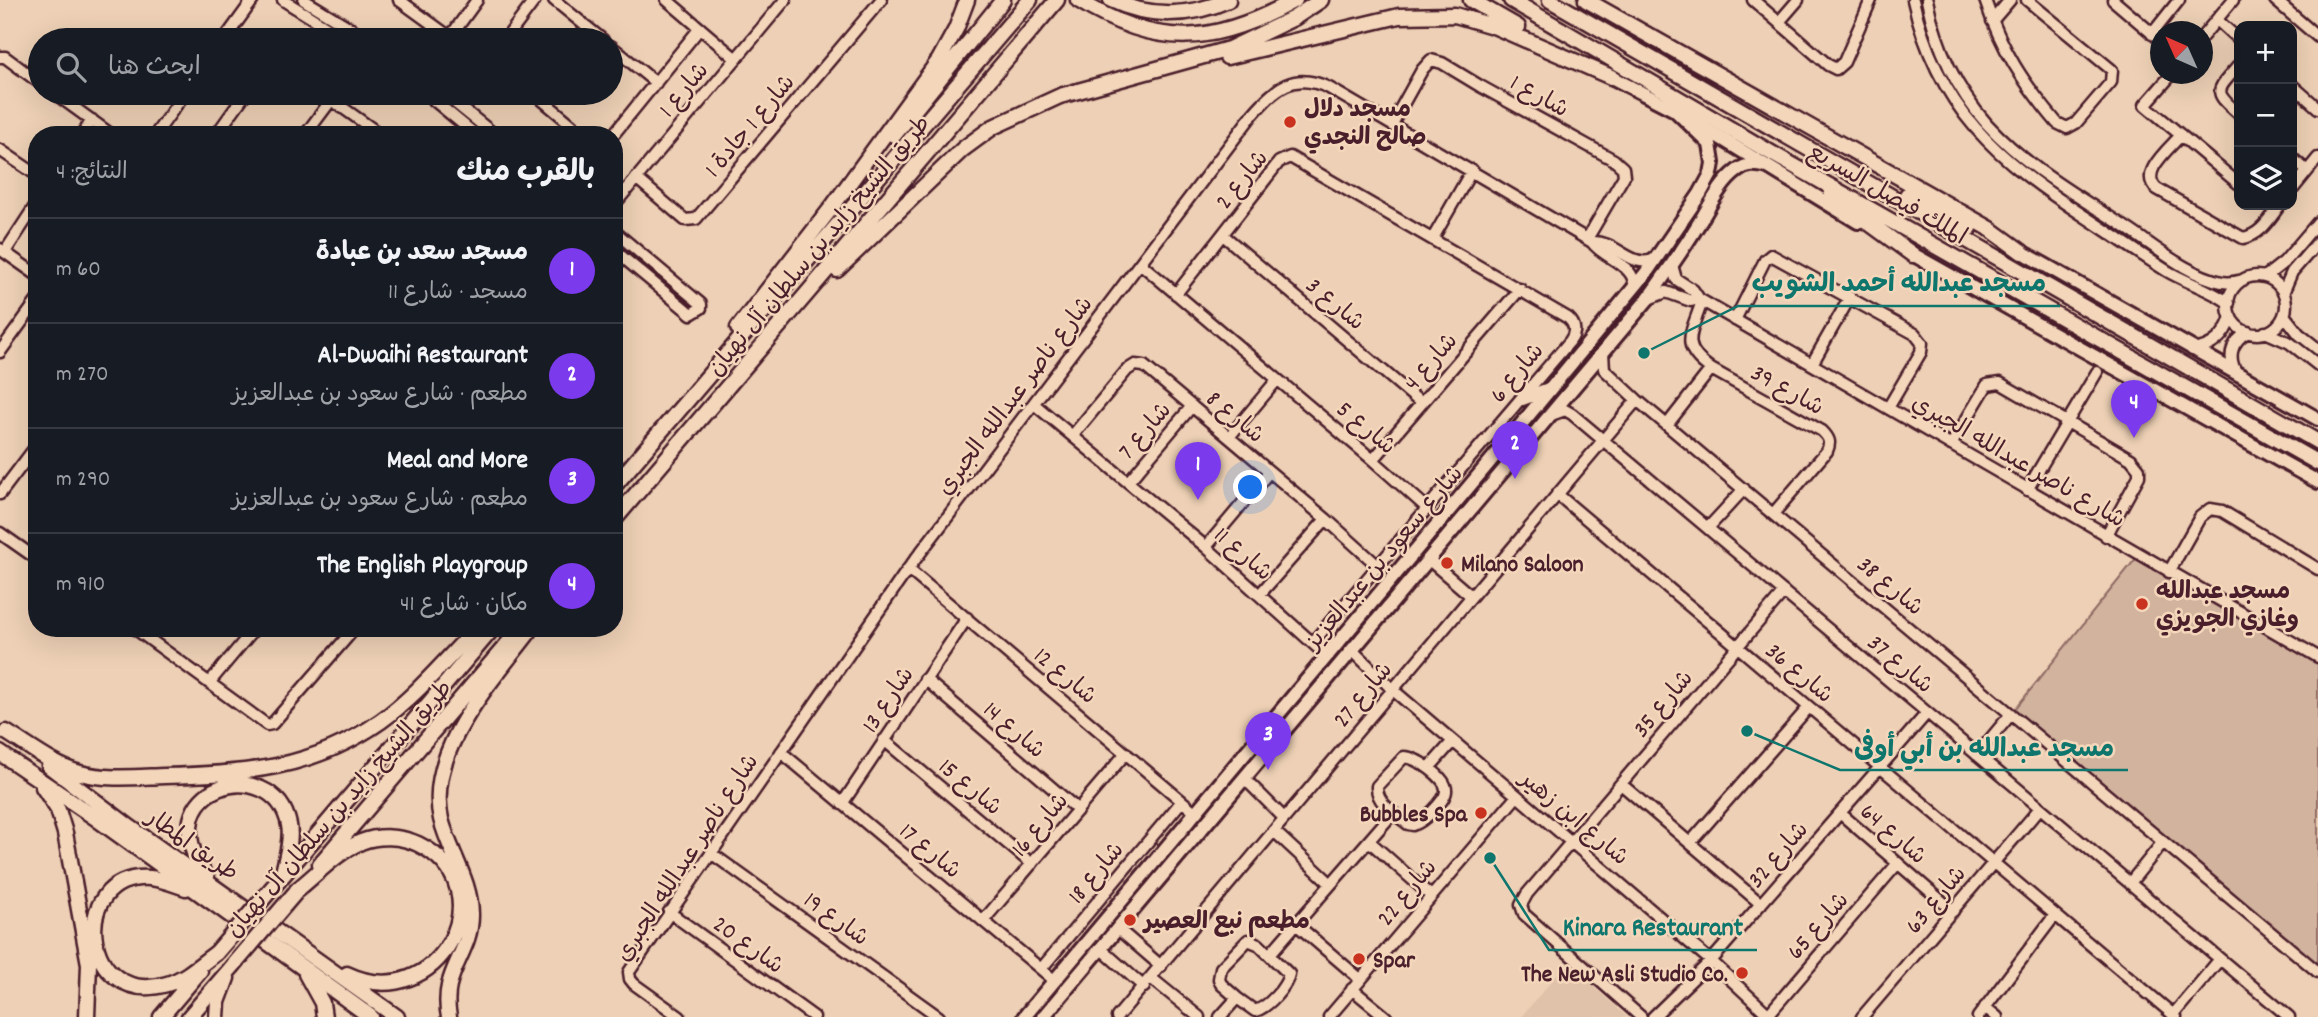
<!DOCTYPE html>
<html lang="ar">
<meta charset="utf-8">
<style>
body{margin:0;font-family:Dekko,"Playpen Sans Arabic",sans-serif;background:#242831;color:#f1f3f6;direction:rtl}
.controls{position:absolute;right:21px;top:21px;display:grid;overflow:hidden;border-radius:14px;box-shadow:0 7px 28px #0002}
.controls button{width:63px;height:63px;display:grid;place-items:center;padding:0;border:0;border-bottom:2px solid #363941;background:#171b24;color:#f1f3f6;font:35px sans-serif}
.compass{position:absolute;left:2150px;top:21px;width:63px;height:63px;border-radius:50%;background:#171b24;box-shadow:0 7px 28px #0002;rotate:315deg}
.you{position:absolute;left:1251px;top:488px;width:24px;height:24px;margin:-18px;border:5px solid #fff;border-radius:50%;background:#1a73e8;box-shadow:0 0 0 10px #1a73e833}
.badge{display:grid;place-items:center;width:46px;height:46px;border-radius:50%;background:#7c3aed;color:#fff;font-size:23px;font-weight:700}
.pin{position:absolute;translate:-50% -58px;filter:drop-shadow(0 2px 4px #0008)}
.pin::after{content:'';position:absolute;top:37px;width:24px;height:21px;background:inherit;clip-path:polygon(0 0,100% 0,50% 100%)}
.list{margin:0;padding:0;list-style:none}
h2{display:flex;justify-content:space-between;align-items:center;height:91px;margin:0;padding:0 28px;font-size:30px}
h2 small{font-size:23px;font-weight:400;color:#9ea1a6}
.list li{display:grid;grid-template-columns:46px 1fr auto;gap:21px;align-items:center;box-sizing:border-box;height:105px;padding:0 28px;border-top:2px solid #363941}
.list b{display:block;font-size:26px;white-space:nowrap}
.list p{margin:0;font-size:23px;white-space:nowrap;color:#9ea1a6}
.list em{font-size:23px;font-style:normal;color:#9ea1a6}
.icon{flex:none;width:38px;height:38px;fill:none;stroke:currentColor;stroke-width:2;stroke-linecap:round;stroke-linejoin:round}
.map{position:relative;flex:none;width:2318px;height:1017px;overflow:hidden;direction:ltr}
.search{position:absolute;background:#171b24;box-shadow:0 7px 28px #0002;left:28px;top:28px;width:595px;height:77px;display:flex;align-items:center;gap:18px;box-sizing:border-box;padding:0 24px;border-radius:38px;color:#9ea1a6;font-size:26px}
.panel{position:absolute;background:#171b24;box-shadow:0 7px 28px #0002;left:28px;top:126px;width:595px;height:511px;border-radius:28px;direction:rtl}
.map>svg:first-child{display:block}
.built{fill:#e0c1a9}
.park{fill:#d2b39e;stroke:#8e6964;stroke-width:2}
.lines{fill:none;stroke-linecap:round;stroke-linejoin:round}
.minor-casing{stroke:#4a1f2b;stroke-width:15}
.major-casing{stroke:#4a1f2b;stroke-width:18}
.highway-casing{stroke:#4a1f2b;stroke-width:19}
.minor{stroke:#f4d7bb;stroke-width:10}
.major{stroke:#f4d7bb;stroke-width:12}
.highway{stroke:#f4d7bb;stroke-width:14}
.highway-bridge-casing{stroke:#4a1f2b;stroke-width:19;stroke-linecap:butt}
.highway-bridge{stroke:#f4d7bb;stroke-width:14}
.poi-dot{fill:#c8321e;stroke:#f4d7bb;stroke-width:2.5}
.labels{text-anchor:middle;stroke-width:5;stroke-linejoin:round;paint-order:stroke}
.street-label{font-size:24px;fill:#4a1f2b;stroke:#f4d7bb}
.poi-label{font-size:24px;font-weight:bold;fill:#4a1f2b;stroke:#f4d7bb;text-anchor:start}
.leader{fill:none;stroke:#0f766e;stroke-width:2.5}
.callout-dot{fill:#0f766e;stroke:#f4d7bb;stroke-width:2.5}
.callout-label{font-size:26px;text-anchor:middle;font-weight:bold;fill:#0f766e;stroke:#f4d7bb;stroke-width:5;stroke-linejoin:round;paint-order:stroke}
</style>
<div class="map">
<svg width="2318" height="1017" viewBox="0 0 2318 1017">
<rect width="100%" height="100%" fill="#edd0b5"/>
<filter id="ink" filterUnits="userSpaceOnUse"><feTurbulence type="fractalNoise" baseFrequency=".0143" numOctaves="2"/><feDisplacementMap in="SourceGraphic" scale="14" xChannelSelector="R" yChannelSelector="G"/><feConvolveMatrix kernelMatrix="1 2 1 2 8 2 1 2 1" color-interpolation-filters="sRGB"/></filter>
<g filter="url(#ink)">
<path class="built" d="M1567 963 1627 1017H1521Z"/>
<path class="park" d="M2137 557 2318 657V972L2011 714Z"/>
<g class="lines">
<g class="minor-casing">
<path id="minor" d="M283 0 347 40
M304 0 370 40
M399 0 450 37
M554 0 603 40
M667 0 735 58
M1753 0 1828 65 1836 69 1844 62 1871 0
M1913 0C1937 109 1998 160 2087 218 2114 236 2140 254 2167 271 2187 283 2210 289 2229 303
M1927 0C1936 45 1956 89 1987 124 2027 168 2080 197 2128 229 2157 248 2188 275 2222 282 2229 283 2236 282 2243 280
M1985 0C2001 49 2024 84 2057 123L2067 128 2076 123 2111 82 2112 70 2027 0
M2113 0 2160 40
M2275 0 2318 37
M2217 20 2239 40
M1992 21 2010 0
M1779 22 1798 0
M229 34 238 40
M2152 34 2179 0
M2202 37 2233 0
M224 40 253 0
M448 40 477 0
M505 40 535 0
M611 46 656 83
M0 57H5L40 83
M2239 65C2217 91 2211 90 2239 114
M2172 74 2145 105 2239 184
M2292 85 2318 108
M54 93 112 135
M322 93 381 135
M425 93 476 135
M443 93 495 135
M534 93 584 135
M1392 124 1422 70 1431 60 1442 63 1480 86 1614 160 1623 168 1624 176 1587 239
M82 135 92 120
M155 135 185 93
M216 135 246 93
M305 135 332 99
M613 135 700 28
M2181 135C2169 149 2138 173 2157 189L2243 238C2261 235 2270 218 2280 205
M0 150 37 175
M2292 158 2307 171
M636 178 685 220 696 219 881 0
M2292 190 2318 158
M614 205 785 0
M614 231 701 304V308L691 314 614 250
M1223 235 1421 403
M1433 238 1472 170
M1592 242C1616 240 1631 270 1655 259
M0 249 37 275
M5 252 37 203
M1141 264 1373 460 1427 508
M1672 265 1676 279 1693 290 1699 299 2318 657
M2228 305a29 29 0 1 1 58 0a29 29 0 1 1-58 0Z
M2265 277 2284 262 2318 222
M2283 293 2292 272 2318 242
M1176 294 1279 162 1290 157 1568 318C1576 325 1576 333 1570 341L1313 642
M1648 299 1666 292 1691 301 1699 299
M1702 301C1692 333 1678 346 1711 369L1822 431C1829 438 1831 442 1827 451L1773 514
M2284 315 2299 334 2318 349
M1735 320 1765 260 1771 255 1915 334 1922 343 1921 352 1888 408
M2265 332 2290 343 2318 365
M2192 350C2212 348 2225 336 2231 317
M0 352 37 301
M1603 353 1604 369 1637 400 2318 972
M1812 364 1850 297
M2238 375C2227 359 2230 342 2248 332
M1034 404 1206 547 1327 656
M1551 415 1565 410 1572 414 2289 1017
M1667 425 1711 369
M1073 435 1127 370 1135 365 1144 366 1326 519 1378 566
M1229 437 1277 380
M1951 445 1987 385 2000 383 2131 459 2139 469V476L2106 536
M1373 460 1520 289
M1128 482 1192 406
M2027 490 2097 372
M0 494 37 445
M1557 494 2176 1017
M1708 528 1744 489
M0 533 37 559
M1206 547 1269 472
M1428 559 1471 596
M908 569 1196 813
M2169 572 2200 517 2210 509 2222 511 2318 569
M1260 594 1326 519
M134 628 267 725 272 724 355 628
M148 638 155 628
M1352 650 1393 690 1711 961 1771 1017
M925 679 1078 810
M209 683 255 628
M884 740 1032 864
M781 752 1054 980
M1977 755 2011 714
M1404 757C1416 757 1446 777 1446 790 1447 800 1422 823 1413 825L1408 824C1395 814 1376 803 1377 786Z
M1429 768 1453 741
M1244 778 1284 818
M1621 784 1761 904
M842 804 967 618
M1840 813 1953 911
M1274 831 1331 884
M1369 841 1431 896
M1690 843 1809 707
M711 853 939 1017
M2130 883 2163 842
M669 912 814 1017
M983 921 1126 753
M1296 924 1360 979
M1117 928 1161 966
M1248 940 1258 944 1289 974C1286 988 1268 1007 1255 1011L1237 998 1221 984 1219 979 1221 968Z
M1100 948 1144 987
M1270 954 1393 813
M1041 969 1182 801
M1151 978 1199 1017
M1352 989 1386 1017
M1985 1007 1997 1017
M1768 1015 1898 863
M2173 1015 2220 959
M680 1017 634 984 630 979 629 972 908 569 1253 114C1276 88 1293 71 1329 88L1592 242C1604 259 1637 265 1634 288
M1117 1017 1637 400
M1220 1017 1237 998
M1329 1017 1517 796
M1641 1017 1524 914 1521 905 1527 894 1784 592
M1653 1017 1711 961 1927 713
M1862 1017 2040 808
M1978 1017 2055 915"/>
</g>
<g class="major-casing">
<path id="major" d="M1611 77 1675 110 1858 222
M1907 251 2318 482
M2022 252 2318 419
M1522 399 1549 389
M1024 1017 1519 427 1646 273 1700 194 1711 174 1713 163 1710 144 1675 110
M1043 1017 1647 300C1664 276 1681 253 1696 228 1708 210 1719 184 1737 171 1747 163 1756 164 1768 167"/>
</g>
<g class="highway-casing">
<path id="highway" d="M1078 0C1157 50 1215 45 1295 0
M1111 0C1149 18 1190 17 1228 0
M1471 0 1518 27
M1511 0 1773 154 2318 463
M1550 0 2318 442
M1586 0 1989 228 2022 252
M1227 57 1399 16 1455 15 1496 27 1611 77
M894 135 1003 0
M1831 195 1913 255
M1907 195 1970 228
M837 270 963 149 993 127 1060 96 1229 49 1294 18 1321 0
M738 328 832 207 939 60 956 29 967 0
M614 486 1030 0
M614 520 1057 0
M6 732C29 746 54 766 80 773 107 780 136 777 164 776 245 774 313 769 381 721 416 696 447 658 477 628
M0 753 97 819 371 1017
M49 766 131 828 397 1017
M43 787 58 810 65 833 89 964 87 1017
M320 864 521 628
M207 878C144 784 274 751 289 825 292 840 286 858 283 873
M279 880 493 628
M186 888C174 884 162 879 150 878 66 873 81 1009 167 984 185 979 201 964 216 953
M297 890C317 874 337 852 361 842 379 835 401 836 418 844 508 888 438 1017 347 974
M306 974 322 1003 324 1017
M161 1017 200 971
M189 1017 232 967
M217 1017 218 1002 227 978
M449 1017C440 971 471 955 471 915 471 881 449 851 441 819 425 750 494 679 532 628"/>
</g>
<use href="#minor" class="minor"/>
<use href="#major" class="major"/>
<use href="#highway" class="highway"/>
<g class="highway-bridge-casing">
<path id="highway-bridge" d="M217 952 279 880
M232 967 295 893"/>
</g>
<use href="#highway-bridge" class="highway-bridge"/>
</g>
</g>
<g class="poi-dot">
<circle cx="1290" cy="122" r="7"/>
<circle cx="1447" cy="563" r="7"/>
<circle cx="2142" cy="604" r="7"/>
<circle cx="1481" cy="813" r="7"/>
<circle cx="1130" cy="920" r="7"/>
<circle cx="1359" cy="959" r="7"/>
<circle cx="1742" cy="973" r="7"/>
</g>
<g class="labels">
<g class="street-label">
<text transform="translate(683 89) rotate(-50)" y="8">شارع 1</text>
<text transform="translate(1540 95) rotate(29)" y="8">شارع 1</text>
<text transform="translate(749 125) rotate(-50)" y="8">شارع 1 جادة 1</text>
<text transform="translate(1241 179) rotate(-51)" y="8">شارع 2</text>
<text transform="translate(1888 193) rotate(30)" y="8">الملك فيصل السريع</text>
<text transform="translate(818 245) rotate(-50)" y="8">طريق الشيخ زايد بن سلطان آل نهيان</text>
<text transform="translate(1336 303) rotate(40)" y="8">شارع 3</text>
<text transform="translate(1430 361) rotate(-49)" y="8">شارع 4</text>
<text transform="translate(1516 372) rotate(-50)" y="8">شارع 6</text>
<text transform="translate(1788 389) rotate(29)" y="8">شارع 39</text>
<text transform="translate(1014 395) rotate(-53)" y="8">شارع ناصر عبدالله الجبري</text>
<text transform="translate(1236 416) rotate(40)" y="8">شارع 8</text>
<text transform="translate(1367 427) rotate(40)" y="8">شارع 5</text>
<text transform="translate(1144 430) rotate(-49)" y="8">شارع 7</text>
<text transform="translate(2019 460) rotate(30)" y="8">شارع ناصر عبدالله الجبري</text>
<text transform="translate(1244 553) rotate(41)" y="8">شارع 11</text>
<text transform="translate(1383 557) rotate(-50)" y="8">شارع سعود بن عبدالعزيز</text>
<text transform="translate(1891 585) rotate(40)" y="8">شارع 38</text>
<text transform="translate(1901 663) rotate(40)" y="8">شارع 37</text>
<text transform="translate(1800 672) rotate(40)" y="8">شارع 36</text>
<text transform="translate(1066 675) rotate(40)" y="8">شارع 12</text>
<text transform="translate(1362 694) rotate(-50)" y="8">شارع 27</text>
<text transform="translate(887 699) rotate(-56)" y="8">شارع 13</text>
<text transform="translate(1662 703) rotate(-50)" y="8">شارع 35</text>
<text transform="translate(1015 729) rotate(41)" y="8">شارع 14</text>
<text transform="translate(971 786) rotate(40)" y="8">شارع 15</text>
<text transform="translate(338 808) rotate(-49)" y="8">طريق الشيخ زايد بن سلطان آل نهيان</text>
<text transform="translate(1575 817) rotate(40)" y="8">شارع ابن زهير</text>
<text transform="translate(1039 824) rotate(-50)" y="8">شارع 16</text>
<text transform="translate(1894 833) rotate(41)" y="8">شارع 64</text>
<text transform="translate(193 844) rotate(35)" y="8">طريق المطار</text>
<text transform="translate(931 850) rotate(40)" y="8">شارع 17</text>
<text transform="translate(1777 854) rotate(-49)" y="8">شارع 32</text>
<text transform="translate(686 857) rotate(-57)" y="8">شارع ناصر عبدالله الجبري</text>
<text transform="translate(1095 872) rotate(-50)" y="8">شارع 18</text>
<text transform="translate(1406 892) rotate(-50)" y="8">شارع 22</text>
<text transform="translate(1935 899) rotate(-50)" y="8">شارع 63</text>
<text transform="translate(837 918) rotate(36)" y="8">شارع 19</text>
<text transform="translate(1817 925) rotate(-49)" y="8">شارع 65</text>
<text transform="translate(749 944) rotate(36)" y="8">شارع 20</text>
</g>
<g class="poi-label">
<text x="1304" y="116">مسجد دلال<tspan x="1304" dy="28">صالح النجدي</tspan></text>
<text x="1461" y="571">Milano Saloon</text>
<text x="2156" y="598">مسجد عبدالله<tspan x="2156" dy="28">وغازي الجويزي</tspan></text>
<text x="1467" y="821" text-anchor="end">Bubbles Spa</text>
<text x="1144" y="928">مطعم نبع العصير</text>
<text x="1373" y="967">Spar</text>
<text x="1728" y="981" text-anchor="end">The New Asli Studio Co.</text>
</g>
</g>
<path class="leader" d="M1644 353L1738 306H2060M1747 731L1840 770H2128M1490 858L1549 950H1757"/>
<g class="callout-dot">
<circle cx="1644" cy="353" r="7"/>
<circle cx="1747" cy="731" r="7"/>
<circle cx="1490" cy="858" r="7"/>
</g>
<g class="callout-label">
<text x="1899" y="291">مسجد عبدالله أحمد الشويب</text>
<text x="1984" y="756">مسجد عبدالله بن أبي أوفى</text>
<text x="1653" y="935">Kinara Restaurant</text>
</g>
</svg>
<div class="controls">
<button>+</button>
<button>−</button>
<button><svg class="icon" aria-label="layers" viewBox="0 0 24 24"><path d="M12 4l9 5-9 5-9-5zM3 14l9 5 9-5"/></svg></button>
</div>
<svg class="compass" viewBox="-18 -18 36 36"><path d="M0-13l5 13h-10z" fill="#e53935"/><path d="M0 13l5-13h-10z" fill="#9ea1a6"/></svg>
<div class="you"></div>
<div class="pin badge" style="left:1198px;top:500px">1</div>
<div class="pin badge" style="left:1515px;top:479px">2</div>
<div class="pin badge" style="left:1268px;top:770px">3</div>
<div class="pin badge" style="left:2134px;top:438px">4</div>
<div class="search"><svg class="icon" aria-label="search" viewBox="0 0 24 24"><circle cx="10" cy="10" r="6"/><path d="M15 15l6 6"/></svg>ابحث هنا</div>
<section class="panel">
<h2>بالقرب منك<small>النتائج: 4</small></h2>
<ul class="list">
<li><span class="badge">1</span><div><b>مسجد سعد بن عبادة</b><p>مسجد · شارع 11</p></div><em>60 m</em></li>
<li><span class="badge">2</span><div><b>Al-Dwaihi Restaurant</b><p>مطعم · شارع سعود بن عبدالعزيز</p></div><em>270 m</em></li>
<li><span class="badge">3</span><div><b>Meal and More</b><p>مطعم · شارع سعود بن عبدالعزيز</p></div><em>290 m</em></li>
<li><span class="badge">4</span><div><b>The English Playgroup</b><p>مكان · شارع 41</p></div><em>910 m</em></li>
</ul>
</section>
</div>
